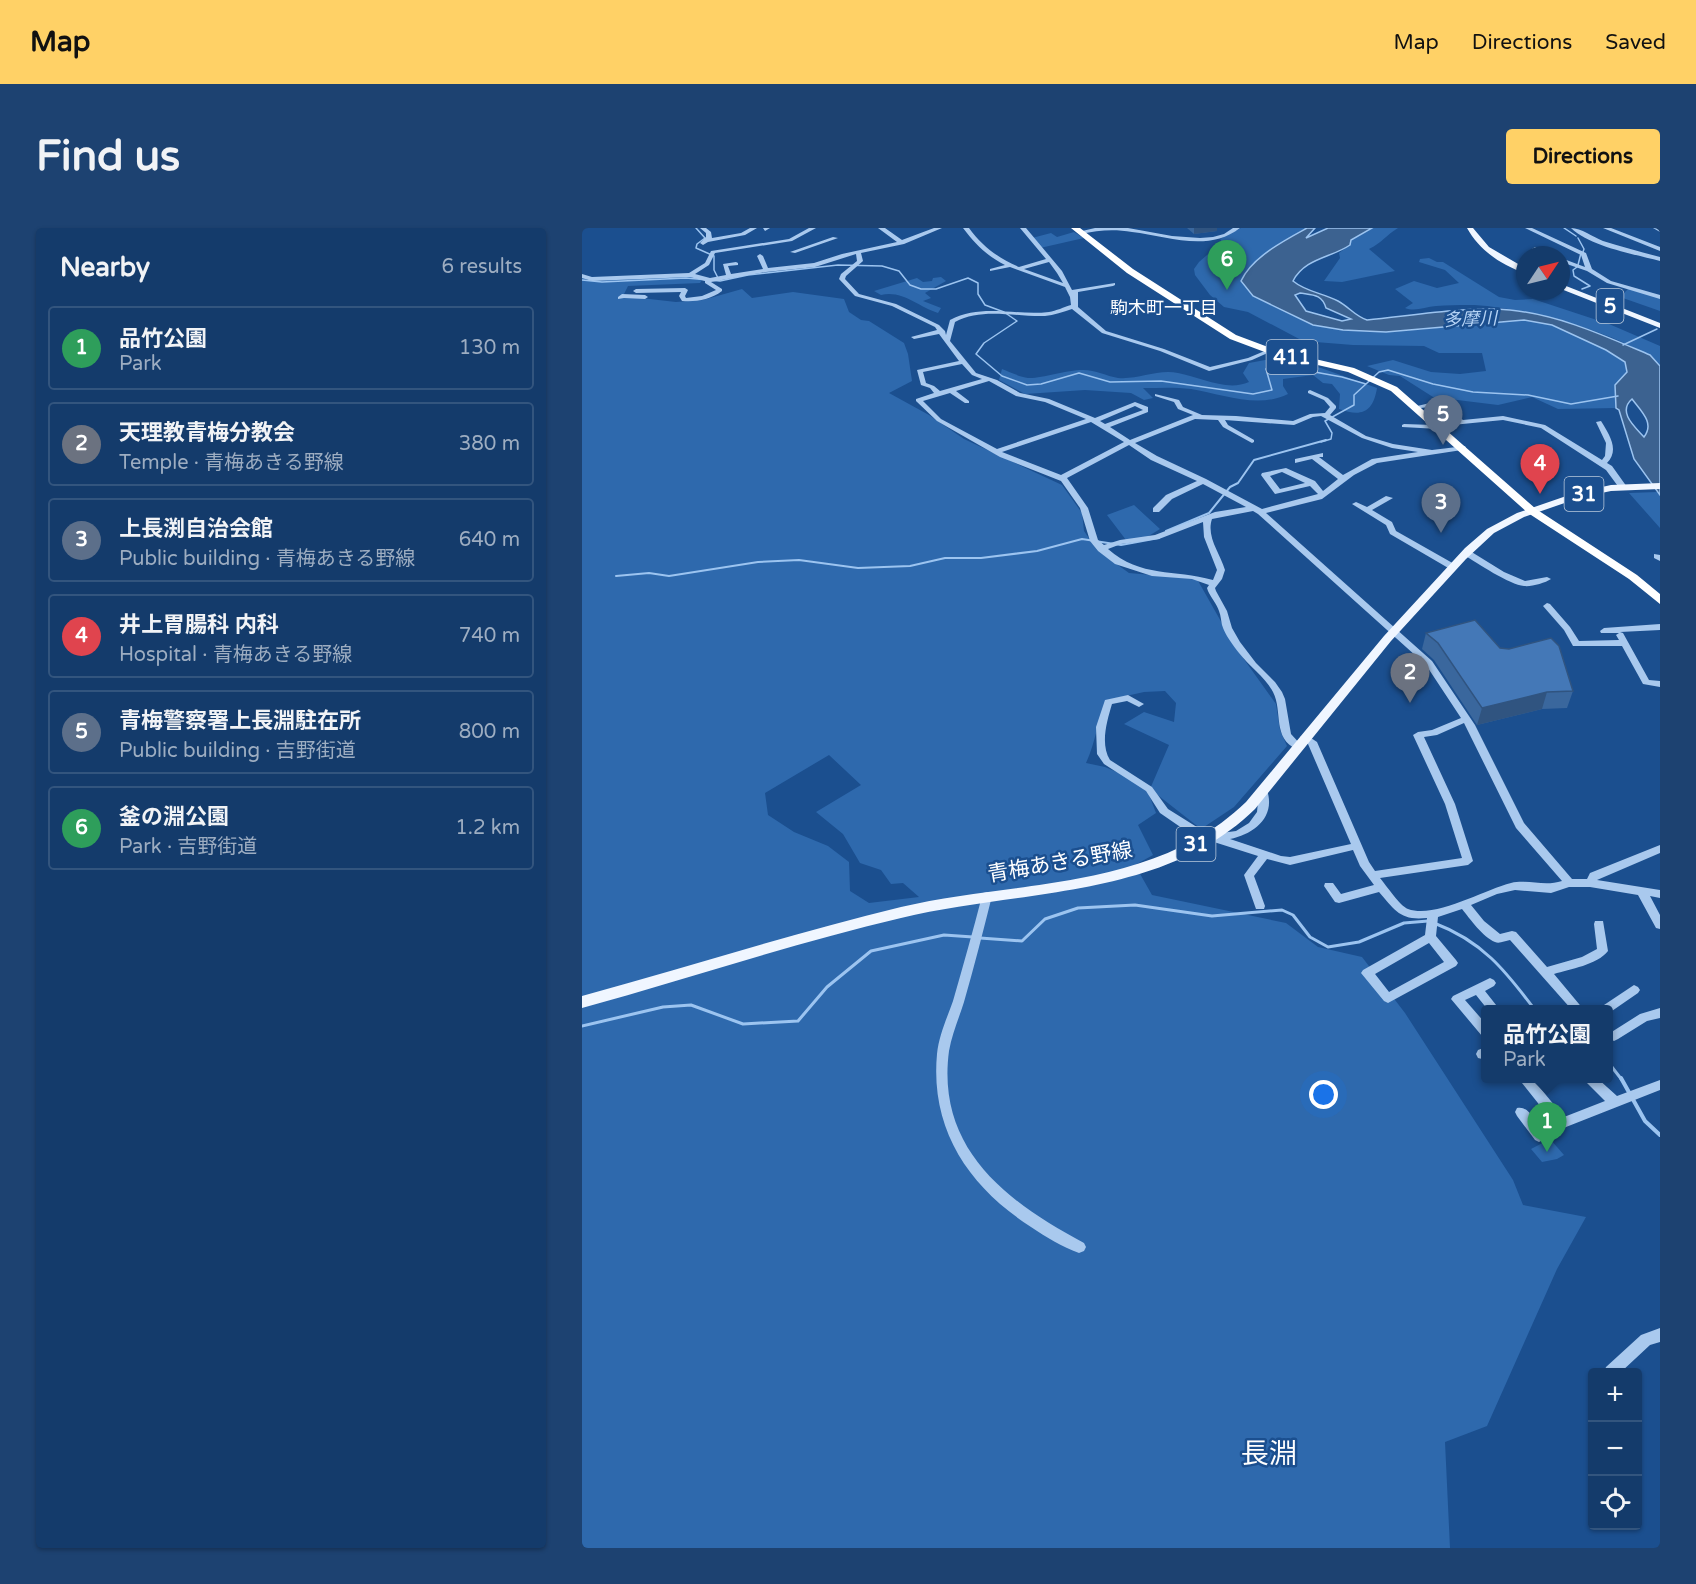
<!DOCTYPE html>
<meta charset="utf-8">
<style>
body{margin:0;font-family:"Varela Round","Noto Sans JP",sans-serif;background:#1d4271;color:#f1f3f6}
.controls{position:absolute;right:18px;bottom:18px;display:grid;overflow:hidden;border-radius:6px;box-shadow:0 2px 4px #0004}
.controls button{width:54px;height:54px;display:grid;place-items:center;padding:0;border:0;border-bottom:2px solid #33557e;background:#143b6b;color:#f1f3f6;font:30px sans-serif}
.compass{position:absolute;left:934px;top:18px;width:54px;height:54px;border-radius:50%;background:#143b6b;box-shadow:0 2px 4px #0004;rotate:55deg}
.you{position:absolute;left:742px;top:867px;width:21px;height:21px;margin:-15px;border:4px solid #fff;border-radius:50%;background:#1a73e8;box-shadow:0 0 0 9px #1a73e833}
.badge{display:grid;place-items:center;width:39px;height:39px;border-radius:50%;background:#ffd166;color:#fff;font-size:20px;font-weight:700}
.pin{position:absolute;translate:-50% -50px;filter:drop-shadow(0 2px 3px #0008)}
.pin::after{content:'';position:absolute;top:32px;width:21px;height:18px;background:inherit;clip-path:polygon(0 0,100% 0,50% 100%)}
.popup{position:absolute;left:899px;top:777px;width:132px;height:78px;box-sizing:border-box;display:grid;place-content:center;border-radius:6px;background:#143b6b;filter:drop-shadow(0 2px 4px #0005);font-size:20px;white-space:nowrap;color:#9dadc1}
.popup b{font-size:22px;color:#f1f3f6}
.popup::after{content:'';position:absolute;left:50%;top:100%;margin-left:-12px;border:12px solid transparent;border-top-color:#143b6b}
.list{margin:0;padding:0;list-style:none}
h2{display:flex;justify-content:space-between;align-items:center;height:78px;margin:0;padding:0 24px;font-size:26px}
h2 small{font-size:20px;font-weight:400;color:#9dadc1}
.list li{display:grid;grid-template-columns:39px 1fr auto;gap:18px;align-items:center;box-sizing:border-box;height:84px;margin:0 12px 12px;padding:0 12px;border:2px solid #33557e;border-radius:6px}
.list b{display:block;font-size:22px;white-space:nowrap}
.list p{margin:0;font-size:20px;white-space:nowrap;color:#9dadc1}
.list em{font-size:20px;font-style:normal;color:#9dadc1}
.icon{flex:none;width:33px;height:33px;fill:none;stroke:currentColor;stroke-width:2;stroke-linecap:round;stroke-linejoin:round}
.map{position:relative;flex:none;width:1078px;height:1320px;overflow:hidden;border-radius:6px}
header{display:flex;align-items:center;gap:36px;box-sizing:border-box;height:84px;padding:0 30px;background:#ffd166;color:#111}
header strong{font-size:28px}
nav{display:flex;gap:33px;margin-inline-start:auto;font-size:21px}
.intro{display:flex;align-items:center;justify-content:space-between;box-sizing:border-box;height:144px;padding:0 36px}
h1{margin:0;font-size:42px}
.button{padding:15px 27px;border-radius:6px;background:#ffd166;color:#111;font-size:21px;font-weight:700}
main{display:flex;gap:36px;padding:0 36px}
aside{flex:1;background:#143b6b;border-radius:6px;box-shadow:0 2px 4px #0004}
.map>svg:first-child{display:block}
.green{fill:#2e69ad;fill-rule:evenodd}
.water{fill:#3c6290;stroke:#9cc4f0;stroke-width:1.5;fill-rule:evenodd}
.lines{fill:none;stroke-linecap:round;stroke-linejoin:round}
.stream-far3{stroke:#9cc4f0;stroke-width:1.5}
.stream-far2{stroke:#9cc4f0;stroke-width:2}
.stream-far1{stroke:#9cc4f0;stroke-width:3}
.stream{stroke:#9cc4f0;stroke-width:4}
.minor{fill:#a9c9ee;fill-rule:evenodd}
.major{fill:#f0f6ff;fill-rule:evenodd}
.highway{fill:#fff;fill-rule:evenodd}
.wall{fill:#3a679d}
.shaded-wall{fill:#305480}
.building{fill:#4478b7;stroke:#305480;stroke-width:1.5}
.labels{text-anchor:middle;stroke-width:5;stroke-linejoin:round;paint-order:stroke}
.far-neighbourhood-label{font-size:18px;fill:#fff;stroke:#1b4f8f}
.far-water-label{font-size:18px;font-style:italic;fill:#b5d3f5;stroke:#1b4f8f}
.shield{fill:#1b4f8f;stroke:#bbcadd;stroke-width:1.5}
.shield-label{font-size:20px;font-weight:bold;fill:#fff}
.street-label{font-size:21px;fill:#fff;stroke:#1b4f8f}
.near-quarter-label{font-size:28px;fill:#fff;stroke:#1b4f8f}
</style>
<header>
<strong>Map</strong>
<nav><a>Map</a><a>Directions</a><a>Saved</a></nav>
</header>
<div class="intro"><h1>Find us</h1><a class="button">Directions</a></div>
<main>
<aside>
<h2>Nearby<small>6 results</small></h2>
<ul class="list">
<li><span class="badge" style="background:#2e9e5b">1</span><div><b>品竹公園</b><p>Park</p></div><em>130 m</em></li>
<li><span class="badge" style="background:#6b7280">2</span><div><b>天理教青梅分教会</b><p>Temple · 青梅あきる野線</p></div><em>380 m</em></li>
<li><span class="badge" style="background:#5c6f8a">3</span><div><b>上長渕自治会館</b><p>Public building · 青梅あきる野線</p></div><em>640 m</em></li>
<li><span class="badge" style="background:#e0444e">4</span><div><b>井上胃腸科 内科</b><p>Hospital · 青梅あきる野線</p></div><em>740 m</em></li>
<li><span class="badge" style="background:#5c6f8a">5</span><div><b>青梅警察署上長淵駐在所</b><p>Public building · 吉野街道</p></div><em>800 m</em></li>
<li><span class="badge" style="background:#2e9e5b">6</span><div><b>釜の淵公園</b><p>Park · 吉野街道</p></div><em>1.2 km</em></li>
</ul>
</aside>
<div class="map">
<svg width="1078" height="1320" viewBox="0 0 1078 1320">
<rect width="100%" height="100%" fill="#1b4f8f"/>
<path class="green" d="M659 0H725L701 13 662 58 761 102H837L923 92H942L970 97 1024 122 1043 134 1045 144 1033 157 1034 180 976 181 950 169 916 177 851 169 818 148 807 147 785 138 811 132 849 144 878 146 904 143 900 125H857L842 118 771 117 721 113 666 84 642 79 628 67 613 47 612 41 617 34 640 14 638 11Z
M790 0H816C804 7 801 14 787 21L813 43 760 54 742 53 758 30 757 25 768 17 769 12Z
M492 4 502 10 458 20 450 10 469 5 475 9Z
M847 30 855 34H861L917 69 933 72 951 71 1027 96 1078 118V138C1047 105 932 77 887 77 876 77 865 77 854 78 843 79 833 84 823 80L831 75 813 61 832 53 855 60 877 55 863 42 837 34 838 31Z
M105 48 120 52 118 55 46 58 41 68 94 74 121 72 160 61 170 70 211 64 262 71 267 84 279 92 287 93 322 115 326 126 330 153 307 165 347 187 382 211 480 257 500 285 502 303 515 322 547 345 615 351 654 420 694 476 698 502 705 518 652 579 619 601 568 561 587 517 542 496 562 484 592 494 594 475 583 463 562 464 526 472C515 492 514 514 504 535L523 539 563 556 574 585 556 597 571 627 553 637 570 667 704 695 736 719 780 729 823 785 931 952 941 977 1004 989 975 1041 905 1198 863 1214 868 1320H0V49L8 53ZM247 527 279 557 234 584 261 606 278 635 299 642 309 656 321 655 337 669 287 675 268 663 267 634 246 618 212 604 186 587 183 565Z
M359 49 364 53 343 65 349 70 341 73 359 80 356 85C336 79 321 62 299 67L292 63 335 50 341 54 350 53 351 50Z
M1047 60 1078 69V83L1038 69Z
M694 130 739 140 795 160C791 185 779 189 757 181L758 166 750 156 741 155 731 147 701 151V158L706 166C676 181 640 166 609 161 593 159 577 160 561 160L571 170 562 172 549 165 503 162 443 166 417 152 420 141C428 144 438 149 446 150 458 151 484 142 501 142 514 142 524 148 536 150 556 152 575 141 596 145 618 149 645 164 667 154L661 145 667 135Z
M1075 264 1078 267V300L1047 265Z
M552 277 578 301 565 309 544 312 525 287Z
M968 911 982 927 975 931 960 934 949 921Z"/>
<path class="water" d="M725 0H733L724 10 746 0H790L769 12 768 17C749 30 723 30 711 53 724 64 741 65 756 73 767 79 773 88 785 92 828 88 886 78 928 82 978 87 1023 108 1068 127L1078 138V267L1052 231 1037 182 1034 180 1033 157 1045 144 1043 134 1024 122 970 97 942 92 804 104 761 102 731 97 671 68 659 53C670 29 703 12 725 0ZM718 65C731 67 740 66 744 80L769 91 760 93 724 83 713 67ZM1050 171C1059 183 1073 195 1062 209 1053 199 1035 184 1050 171Z"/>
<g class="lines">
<path class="stream-far3" d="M114 0 123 10 115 16 114 20 132 28V42L137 52
M982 0 994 8
M996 10 1002 21 1001 24
M996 37 999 25
M995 39 991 42 992 48 1008 58 1000 61
M0 52 20 54 104 50 138 53 166 47 256 37 300 38 317 43 328 57 339 61H354L386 50 396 55V66L403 77 422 84 435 93 402 115 394 126 420 148 445 157 459 156 497 145 528 154 579 153 671 166 690 162 684 141 687 137H694L760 149 784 156 797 144 806 142 851 156 891 164 946 167 989 176 1036 168
M1041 117 1075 101
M739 214 749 211 750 205 743 193 772 177V167L784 156"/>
<path class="stream-far2" d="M584 303 627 285 648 259 656 255 672 232 744 212
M34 348 67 345 87 348 176 334 217 332 276 340 328 338 363 330H399L455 323 500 311 539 317 577 310"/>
<path class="stream-far1" d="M852 695C900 713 923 742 953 782
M398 710 440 713 463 691 496 680 553 677 630 688 700 682 711 687 728 709 746 719 777 714 822 695 846 693
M0 798 81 779 109 777 161 796 216 793 245 759 289 723 362 707 391 709
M1026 834 1040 852"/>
<path class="stream" d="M1039 850 1063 893 1078 907"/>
<path class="minor" d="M118 0H124L129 4 130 10 159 5 168 0H175L163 7 126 14 121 17 118 15 124 9V5Z
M181 0H188L183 3Z
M227 0H234L210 13 133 25 127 37 113 46 128 50 144 47 141 36 154 34 156 35V37L146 38 149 46 181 41 175 28 178 26 181 28 186 40 232 35 260 26 315 14 296 0H303L320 12 352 0H360L322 16 279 25 281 33 264 48 263 51 277 66 314 76 357 97 363 103 364 107 368 92C400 75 433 88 467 84 474 83 482 79 489 77L488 69 483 59 428 39 408 43V41L423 37C405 28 393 16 381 0H387C400 18 416 30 437 39L464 31 438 0H444L480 43 490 62 533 55V57L531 58 496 64V79L524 103 582 121 628 139 666 130 685 122 690 123 670 132 627 143 578 123 520 105 490 81C481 84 472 87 463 88 433 89 400 79 373 94L368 113 394 145 415 152 438 165 467 171 513 190 553 174 566 179V184L528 199 548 212 611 187 596 181 592 174 573 168V166L597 172 601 179 620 187 654 188 711 193 728 186 743 185 748 179 742 172 726 165V163L728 162 746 170 754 178V180L748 187 784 208 811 216 850 222 883 218 884 220 880 222 795 235 772 247 740 271 684 285 850 433 893 497 942 595 990 651H1005L1008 645 1078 617V625L1015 652 1078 662V670L1068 668 1078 687V701L1074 700 1056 667 1008 659H987L969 665 933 662 915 666 889 677 902 693 918 706 930 703 934 704 965 739 1000 729 1015 721 1012 696 1013 693H1021L1026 723C1015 737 988 741 972 746L1002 782H990L928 712C923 713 917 716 913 714 901 709 888 691 880 681L856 689 854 708 874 732 876 735 874 738 806 775 802 773 779 745 781 742 843 707 845 690C818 693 813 682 797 664L757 675 753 674 742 658 743 655H751L759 666 792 657 778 638 771 622 708 637 685 631 672 648 683 678 682 681H674L662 647 676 628 610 607 578 585 564 563 522 536 515 526 514 499 523 472 546 467 562 476 557 479 545 473 530 476C525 493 518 516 528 532L570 559 586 581 618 601 632 606 654 603 667 595 675 584 677 564 679 562H685C694 589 672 606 648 611L699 628 708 629 769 616 726 516 718 509 723 506 735 514 787 634 793 643 880 630 863 576 831 507 836 504 850 502 879 490 844 437 676 286 671 283 630 291C624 309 638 325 643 342L640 351 633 360 634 363 645 383 650 400 658 414 674 435 693 454 700 464 703 471 709 506 720 518 715 521C690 511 701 483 691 464 684 450 667 438 657 425 651 417 643 407 640 397 639 393 639 388 637 383 635 376 629 370 626 363L625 360 627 357 610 351 570 348 533 336 516 323 508 313 498 280 479 253 418 229 355 193 334 173V171L352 165 348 160 339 157 335 142 377 133 357 106 332 111 329 109 355 102 353 99 310 78 273 68 257 51 259 46 275 33 274 26 233 39 184 44 129 54 140 61V63C128 72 114 74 100 73L97 68 99 64 54 65 51 63 54 61 103 60 106 62 103 68 104 70 120 68 134 62 123 55V53L108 49 10 53 0 50V46L10 49 107 45 123 35 129 23 207 11ZM467 34 475 45 481 55 442 41ZM380 136 390 147 400 151 358 163 352 158 344 155 341 144ZM407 153 434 168 463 174 504 191 415 221 359 191 341 173 368 165 383 175H387V173L374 163ZM553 178 561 182 523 196 518 193ZM739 188 780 210 810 220 836 224 790 231 761 247 737 229H741V225L713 231V235L730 231 756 251 741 263 733 253 704 240 680 245 679 247 693 266 728 258 736 266 680 281 624 251 575 228 553 215 613 191 636 192 641 199 670 215 672 214V212L646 197 643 192 712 197 731 189ZM509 194 542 214 479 247 420 224ZM547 217 569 232 615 253 584 267 571 280V284H577L590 271 621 256 664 279 633 284 573 307 538 312 522 317 516 312 506 280 485 250ZM700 244 723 255 698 261 688 248ZM621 294 622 309 635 342 631 352C592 341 559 350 526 321L539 316 577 311ZM882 495 934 600 980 653C962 659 946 651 929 655 901 662 853 691 826 681 818 678 804 657 798 650L886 637 891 633 873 576 842 509 855 507ZM847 715 862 734 807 764 793 746Z
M513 0H546L590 8 618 10 631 9 642 6 651 0H658C626 25 585 8 550 4 533 1 516 2 499 6L496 4Z
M943 0H950L1004 25 1010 41 1029 53 1078 67V71L1025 55 1005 43 979 34V30L1003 39 999 27Z
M989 0C999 0 1011 9 1021 13 1040 19 1059 24 1078 29V33C1052 26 1009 19 989 0Z
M1021 0H1029L1078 19V23Z
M1071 0H1078V4Z
M251 9 256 10 213 25 208 24Z
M953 19 973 26 974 27H965L951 22 950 21Z
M40 66 63 67 66 69 63 71 42 70 36 71V69Z
M848 175 865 180 881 192 921 188 963 197 1020 232 1023 228 1024 215 1014 194 1019 193C1027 206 1038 222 1025 235L1030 238 1045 259 1038 261 1024 242 959 200 921 192 860 198 857 201 820 199V197L822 196 851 197 874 193C865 185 858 179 846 179 839 180 836 181 831 179Z
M804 268 811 270 790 282 810 294 814 303 874 337V341H868L808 306 804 297 770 276 774 274 785 279Z
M882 323H888L922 344 943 353 965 349 969 351C963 355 949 359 942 358 928 357 895 335 882 327Z
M1072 326 1078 327V333L1072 330Z
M965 375 968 376 988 399 997 413 1037 412 1034 407 1037 405H1019L1018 403 1022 400 1078 396V402L1038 404 1041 405 1067 452 1078 453V459L1061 456 1040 418H991L982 402 961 378Z
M405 664 409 665 410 668C401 704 392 739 382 774 377 790 370 806 367 823 354 921 425 974 502 1015L504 1019 502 1023 497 1025C480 1019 464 1009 449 999 387 959 348 902 355 826 357 807 365 790 371 773 381 738 391 703 400 668L401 665Z
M908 750 912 752 914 755 912 758 903 763 918 782H906L894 767 883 772 904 796V810L900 808 869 771 871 768Z
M1052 757 1056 759 1058 762 1056 765 1027 785 1026 782H1018L1019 779Z
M1078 780V790L1065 793 1036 811 1032 813 1028 811 1026 809 1028 805 1058 786Z
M904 819V830L900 831 896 830 894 826 896 822Z
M936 850H950L982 889 1023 873 1000 850H1015L1035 868 1078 852V862L984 899 957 914 953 912 935 888 933 884 935 880C946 877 953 893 959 901L971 894Z
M1078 1100V1114L1068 1117 1039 1144H1022L1024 1139 1059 1107Z"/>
<path class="major" d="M885 0H891L907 19 943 40V45C919 37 897 22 885 0Z
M979 56 1078 95V100L979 61Z
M1078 255V261L1029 263 1000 269 942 289 912 305 884 331 809 413 673 581C580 672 437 661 319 690 212 715 106 751 0 780V768C106 739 212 705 319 679 434 652 572 663 664 574L802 408 883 320 905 301 935 285 993 265 1029 257Z"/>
<path class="highway" d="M489 0H498L551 41 654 107 694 122 772 140 815 159 954 281 1055 347 1078 366V376L1047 351 946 285 809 163 766 144 688 126 648 111 545 45Z"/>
</g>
<path class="wall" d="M605 0H635V3L612 6Z
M844 405 918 420 991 463 985 480 960 481 895 497 852 432 840 421Z"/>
<path class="shaded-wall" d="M612 0H635V3L612 6Z
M965 464 960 481 895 497 900 480Z"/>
<path class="building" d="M893 392 918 420 927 421 969 410 977 418 991 463 965 464 900 480 856 415 844 405Z"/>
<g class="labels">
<g class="far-neighbourhood-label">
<text x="582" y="86">駒木町一丁目</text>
</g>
<g class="far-water-label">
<text transform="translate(888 91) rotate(-2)" y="6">多摩川</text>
</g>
<g class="shield">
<rect x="1014.5" y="61" width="27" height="34" rx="4.5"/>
<rect x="684.5" y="112" width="51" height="34" rx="4.5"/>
<rect x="982.5" y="249" width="39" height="34" rx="4.5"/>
<rect x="594.5" y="599" width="39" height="34" rx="4.5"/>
</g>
<g class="shield-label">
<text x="1028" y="85">5</text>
<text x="710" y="136">411</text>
<text x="1002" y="273">31</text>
<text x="614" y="623">31</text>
</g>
<g class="street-label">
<text transform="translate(478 634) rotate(-10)" y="7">青梅あきる野線</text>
</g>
<g class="near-quarter-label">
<text x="687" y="1235">長淵</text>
</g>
</g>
</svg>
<div class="controls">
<button>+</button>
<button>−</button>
<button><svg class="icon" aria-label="locate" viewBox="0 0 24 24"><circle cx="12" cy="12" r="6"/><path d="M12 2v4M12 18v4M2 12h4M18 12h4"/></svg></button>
</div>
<svg class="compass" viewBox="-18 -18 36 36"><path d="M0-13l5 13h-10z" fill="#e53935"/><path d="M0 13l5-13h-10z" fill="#9dadc1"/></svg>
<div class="you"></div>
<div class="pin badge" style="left:965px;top:924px;background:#2e9e5b">1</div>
<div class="popup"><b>品竹公園</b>Park</div>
<div class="pin badge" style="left:828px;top:475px;background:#6b7280">2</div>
<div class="pin badge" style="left:859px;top:305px;background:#5c6f8a">3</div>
<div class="pin badge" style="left:958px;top:266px;background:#e0444e">4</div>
<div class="pin badge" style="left:861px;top:217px;background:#5c6f8a">5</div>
<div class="pin badge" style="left:645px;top:62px;background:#2e9e5b">6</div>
</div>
</main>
